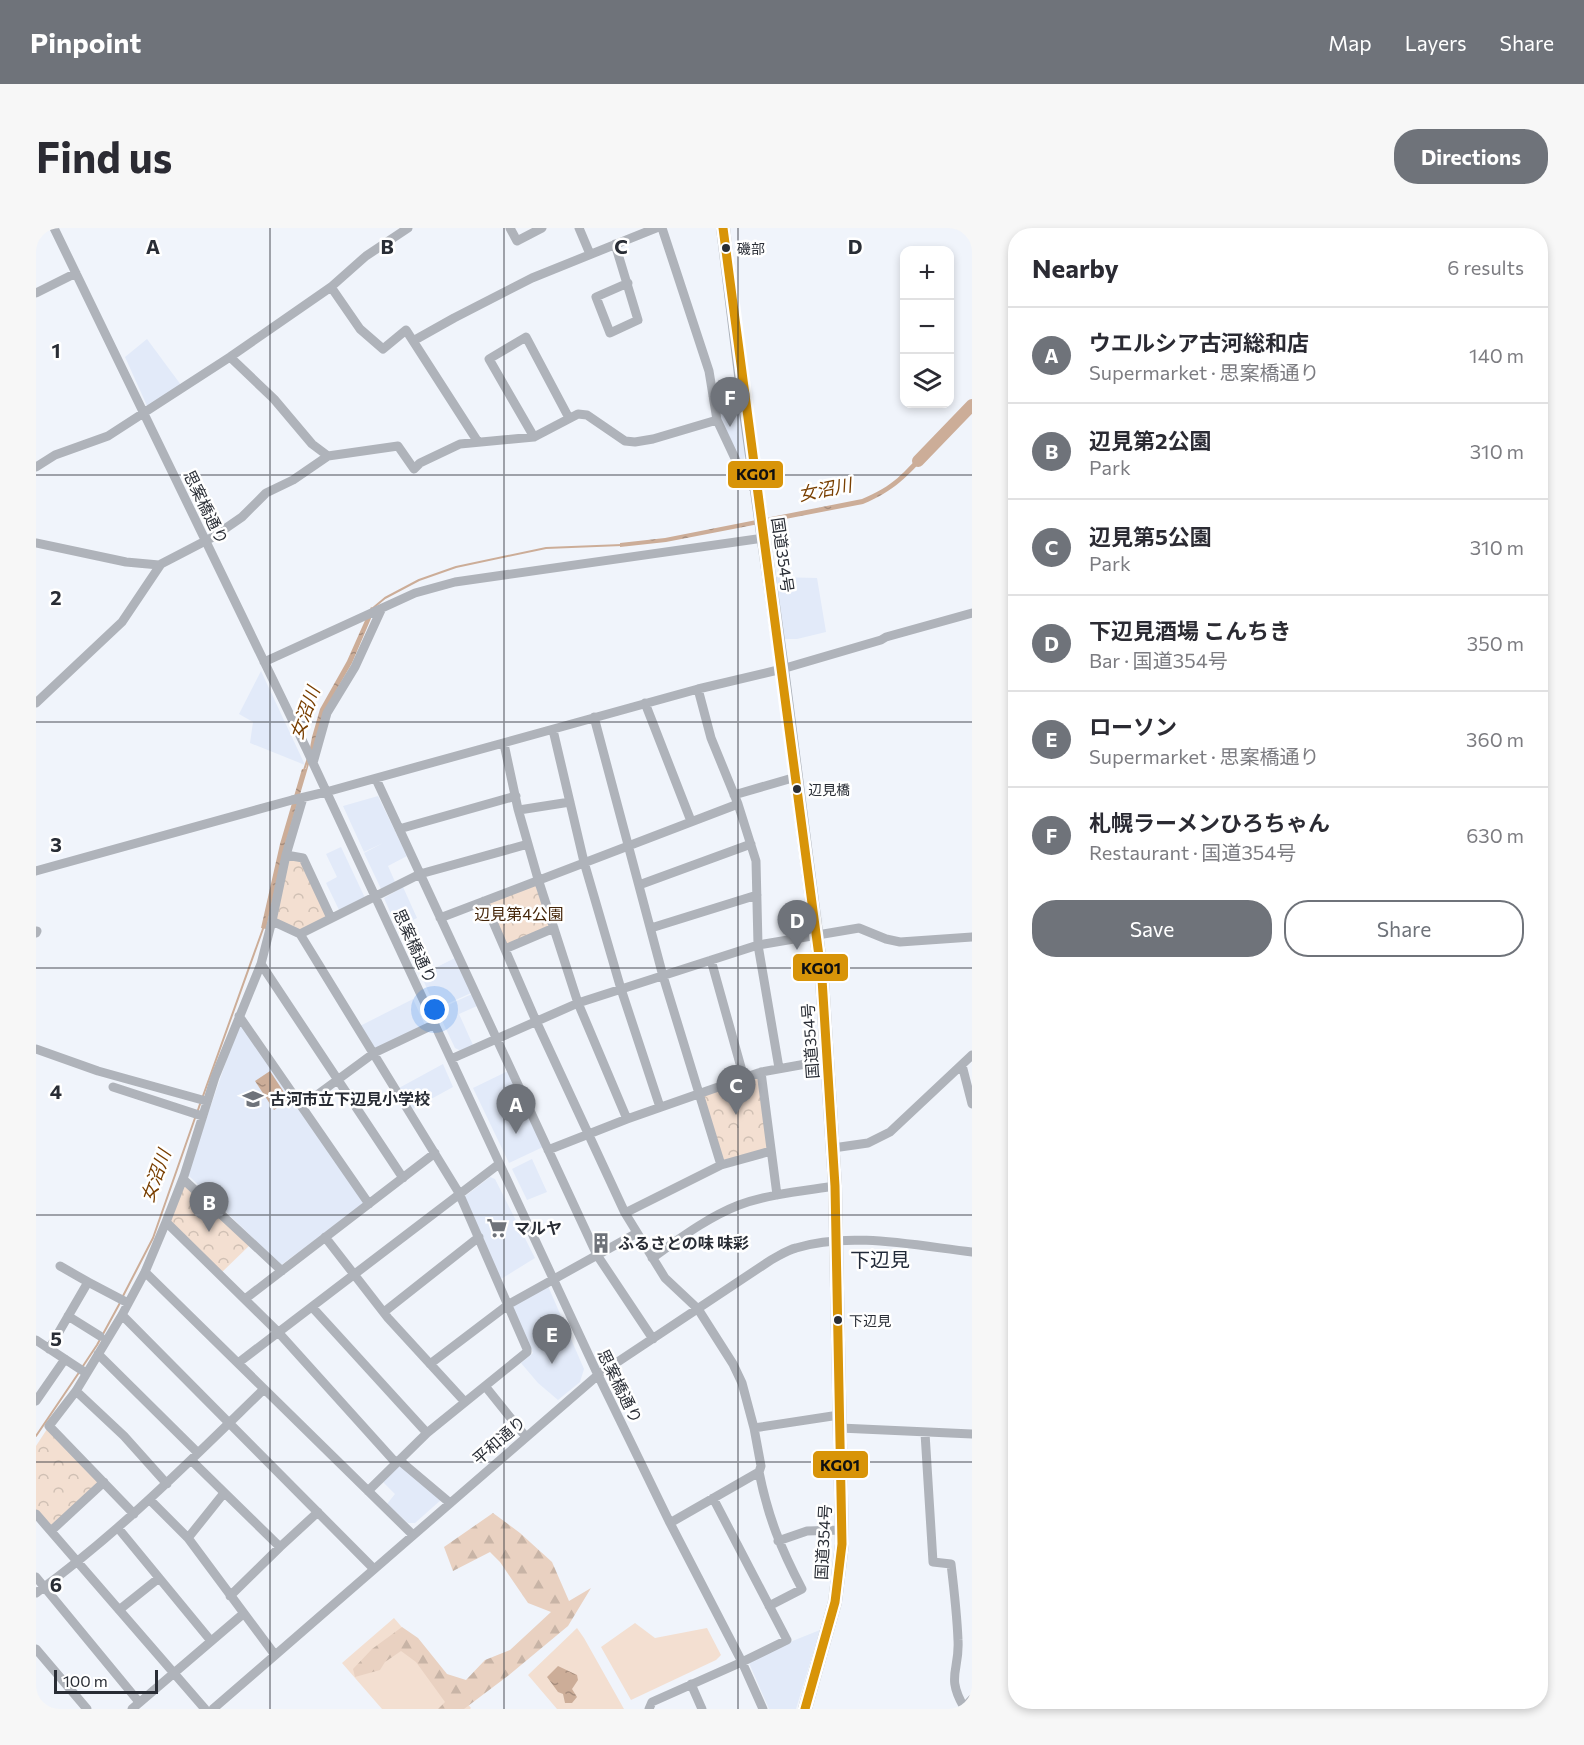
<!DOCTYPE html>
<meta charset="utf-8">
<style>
body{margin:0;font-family:Commissioner,"Noto Sans JP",sans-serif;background:#f7f7f7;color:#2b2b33}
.controls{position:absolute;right:18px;top:18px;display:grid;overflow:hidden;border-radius:12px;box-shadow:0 3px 9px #0003}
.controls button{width:54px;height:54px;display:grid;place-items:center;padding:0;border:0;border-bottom:2px solid #e1e1e2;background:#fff;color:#2b2b33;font:30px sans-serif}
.scale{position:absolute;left:18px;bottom:15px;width:104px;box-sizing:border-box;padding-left:6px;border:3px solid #292d35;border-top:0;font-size:16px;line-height:21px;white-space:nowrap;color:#292d35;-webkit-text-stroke:4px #fff;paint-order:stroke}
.you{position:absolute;left:399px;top:782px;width:21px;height:21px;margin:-15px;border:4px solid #fff;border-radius:50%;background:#1a73e8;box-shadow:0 0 0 9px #1a73e833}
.badge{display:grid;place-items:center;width:39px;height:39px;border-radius:50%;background:#6f737a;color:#fff;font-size:20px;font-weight:700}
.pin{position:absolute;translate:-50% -50px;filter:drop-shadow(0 2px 3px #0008)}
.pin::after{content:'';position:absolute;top:32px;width:21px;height:18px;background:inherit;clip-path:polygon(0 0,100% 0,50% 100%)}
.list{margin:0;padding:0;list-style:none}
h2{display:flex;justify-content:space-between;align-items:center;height:78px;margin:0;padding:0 24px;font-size:26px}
h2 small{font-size:20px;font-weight:400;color:#7c7c81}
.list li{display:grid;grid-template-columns:39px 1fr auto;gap:18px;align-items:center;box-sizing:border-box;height:96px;padding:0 24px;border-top:2px solid #e1e1e2}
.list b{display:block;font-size:22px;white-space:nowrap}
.list p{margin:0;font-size:20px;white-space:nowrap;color:#7c7c81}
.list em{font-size:20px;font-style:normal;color:#7c7c81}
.actions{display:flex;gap:12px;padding:18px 24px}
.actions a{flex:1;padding:14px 0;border:2px solid #6f737a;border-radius:24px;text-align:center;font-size:21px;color:#6f737a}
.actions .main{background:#6f737a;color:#fff}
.icon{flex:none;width:33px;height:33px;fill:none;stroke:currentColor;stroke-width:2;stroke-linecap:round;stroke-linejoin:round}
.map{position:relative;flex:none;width:936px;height:1481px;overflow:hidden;border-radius:24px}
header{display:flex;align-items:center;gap:36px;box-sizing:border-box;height:84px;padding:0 30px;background:#6f737a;color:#fff}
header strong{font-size:28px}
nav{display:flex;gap:33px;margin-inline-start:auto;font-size:21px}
.intro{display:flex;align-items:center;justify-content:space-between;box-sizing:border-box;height:144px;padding:0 36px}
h1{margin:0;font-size:42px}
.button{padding:15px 27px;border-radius:24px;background:#6f737a;color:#fff;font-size:21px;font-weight:700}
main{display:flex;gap:36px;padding:0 36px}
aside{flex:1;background:#fff;border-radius:24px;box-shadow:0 3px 9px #0003}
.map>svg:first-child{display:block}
.built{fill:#e2eaf9}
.grass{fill:#f3dfd1}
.forest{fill:url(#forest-firs)}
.park{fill:url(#park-crowns)}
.water{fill:url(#water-ripples)}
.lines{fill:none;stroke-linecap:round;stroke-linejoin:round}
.stream{stroke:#ccad98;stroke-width:2}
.river{stroke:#ccad98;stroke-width:12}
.minor{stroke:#afb3ba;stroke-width:9}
.highway{stroke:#aab0b9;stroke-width:14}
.bus-1-casing{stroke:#fff;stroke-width:14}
.bus-1{stroke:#d89408;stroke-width:9}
.grid{fill:none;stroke:#292d35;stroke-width:1.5;stroke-opacity:0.55}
.bus-dot{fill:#292d35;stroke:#fff;stroke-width:2}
.labels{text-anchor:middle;stroke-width:5;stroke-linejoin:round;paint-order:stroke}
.bus-label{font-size:14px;fill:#292d35;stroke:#fff;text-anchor:start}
.street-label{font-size:16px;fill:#292d35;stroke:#fff}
.park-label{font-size:16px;fill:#442509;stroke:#fff}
.poi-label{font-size:16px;font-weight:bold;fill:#292d35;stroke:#fff;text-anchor:start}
.water-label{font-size:18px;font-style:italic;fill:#793f01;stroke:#fff}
.quarter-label{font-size:20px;fill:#222a39;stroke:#fff}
.grid-label{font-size:20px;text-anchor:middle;font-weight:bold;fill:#292d35;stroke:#fff;stroke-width:5;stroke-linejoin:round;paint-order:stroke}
.line-badge{stroke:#fff;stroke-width:2}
.pale-badge-label{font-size:16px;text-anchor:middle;font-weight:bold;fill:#111}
</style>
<header>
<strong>Pinpoint</strong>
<nav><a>Map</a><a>Layers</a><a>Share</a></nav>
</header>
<div class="intro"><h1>Find us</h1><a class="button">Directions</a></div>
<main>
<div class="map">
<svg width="936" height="1481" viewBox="0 0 936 1481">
<defs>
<pattern id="forest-firs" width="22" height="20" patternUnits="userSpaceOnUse" patternTransform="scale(1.5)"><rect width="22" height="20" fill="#e9d1c1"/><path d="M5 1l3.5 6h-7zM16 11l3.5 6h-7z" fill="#c8b4a6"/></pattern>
<pattern id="park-crowns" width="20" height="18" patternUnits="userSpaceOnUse" patternTransform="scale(1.5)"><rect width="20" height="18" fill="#f3dfd1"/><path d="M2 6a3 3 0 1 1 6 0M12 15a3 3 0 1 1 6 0" fill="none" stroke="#d0c0b4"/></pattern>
<pattern id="water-ripples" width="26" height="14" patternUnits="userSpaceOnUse" patternTransform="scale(1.5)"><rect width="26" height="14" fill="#ccad98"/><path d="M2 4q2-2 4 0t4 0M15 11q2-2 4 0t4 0" fill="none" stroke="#a68d7d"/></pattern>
</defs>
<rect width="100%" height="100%" fill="#f0f4fb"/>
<path class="built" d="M111 111 145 157 112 180 89 129Z
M701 169 710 224 706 236 684 195 681 170Z
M740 349 781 350 790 404 761 411H749Z
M225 443 269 537 214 515 217 494 203 486Z
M342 568 371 628 352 638 360 656 346 663 328 625 347 615 328 624 307 578Z
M305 619 330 672 304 684 290 655 301 649 290 626Z
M367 659 381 690 361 700 348 670Z
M419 730 435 765 400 781 385 747Z
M436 766 441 778 423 786 437 817 425 823 419 820 401 782Z
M377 771 389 797 338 821 324 798Z
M206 798 328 974 327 977 245 1037 153 948 152 944 202 799Z
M407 836 417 859 375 882 363 860Z
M472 843 507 919 473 935 437 860Z
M496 931 511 964 491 972 476 941Z
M454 949 459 951 499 1030 465 1051 428 969Z
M512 1058 548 1141 544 1154 522 1172 502 1155 485 1135 497 1125 477 1081 479 1076Z
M364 1237 406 1271 379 1295H372L351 1276 359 1266 347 1254Z
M784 1402 760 1481H733L713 1435 754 1414Z"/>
<path class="grass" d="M358 1390 435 1480 434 1481H346L306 1435Z
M599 1395 619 1410 671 1400 685 1427 680 1432 595 1472 565 1419Z
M541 1400 548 1410 588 1481H521L492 1447Z"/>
<path class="forest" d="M457 1285 484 1305 516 1334 533 1373 555 1360 532 1398 473 1447 428 1481H402L409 1474 380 1434 365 1423 349 1434 344 1442 319 1449 317 1441 336 1421 366 1399 382 1410 411 1446 430 1452 449 1432 474 1422 515 1384 492 1375 464 1334 454 1324 417 1343 408 1319Z"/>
<path class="park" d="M250 627 267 630 295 690 264 706 236 693Z
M502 651 518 700 469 721 448 673Z
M725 844 735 923 685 937 663 866Z
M147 951 216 1015 183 1047 130 994Z
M13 1198 68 1254 15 1303 0 1286V1218Z"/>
<path class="water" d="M890 221 893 225C870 249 860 262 827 276L630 314 584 319V315L629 310 826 271C858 258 867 245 890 221Z
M335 379 339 381 316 435 289 482 249 617 230 701 225 700 244 616 266 541H270L276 509 284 481 311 433Z
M234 843 253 872 238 882 219 853Z
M522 1438 541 1447 542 1452 536 1461 541 1469 536 1475H529L527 1466 522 1464 511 1449Z"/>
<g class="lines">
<path class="stream" d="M337 380 349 370 383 352 420 339 510 320 586 317
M268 542 272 530
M167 868 228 698
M161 885 165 873
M87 1068 117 1010 159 890
M47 1138 61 1117 85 1073
M0 1208 44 1143"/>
<path class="river" d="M882 233 936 177"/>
<path class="minor" d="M18 0 270 520 562 1147 634 1295 706 1434 727 1481
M474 0 481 13 506 0
M543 0 554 26
M626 0 673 143 681 192 704 241 720 264
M579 16 602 92 574 105 560 69 592 55
M295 59 324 101 347 121 370 102 442 214
M0 65 40 45
M377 113 418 90 496 50 620 0
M194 129 238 171 276 216 292 228
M677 168 707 163
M498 209 453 131 490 109 533 190
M0 239 19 227 72 208 194 129 295 59 330 28 372 0
M0 315 90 334 123 337
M228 434 379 365 419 354 728 310
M662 461 675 510 702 576 720 633 722 717 743 840
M0 475 86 394 125 336 177 309 206 289 230 265 257 252 292 228 362 218 378 241 384 235 424 216 498 209 542 186 551 187 589 213 599 214 617 211 681 192
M609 475 655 593
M558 489 627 748 685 937
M517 502 548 634 585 761 624 879
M468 516 482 581 502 651 542 775 591 891
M277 535 291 485 319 439 346 380
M340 551 561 1027 617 1111
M698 567 760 549
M483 582 534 574
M363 601 480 568
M250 627 267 630 295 690
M0 643 256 572 290 564 662 461 746 441 845 412 850 409 936 385
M603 657 715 616
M448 673 500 793 589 985 629 1050 662 1081 697 1136 706 1155 718 1200 725 1238 723 1244C732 1289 745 1321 766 1361L733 1378
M404 690 702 576
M236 693 264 706 423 965 491 1121V1124L391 1205 332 1263
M615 700 721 667
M0 705 1 703
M264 706 384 646 492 616
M469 721 518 700
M675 732 708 850
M225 736 367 950
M203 788 333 976
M0 821 62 843 170 873
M415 831 542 775 722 717 823 700 850 711 864 714 936 709
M926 837 936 876
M725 844 741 967
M77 859 166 888
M266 878 338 825 399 796
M797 920 832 915 854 904 936 827
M512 922 591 891 725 844 792 832
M147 951 246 1043
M589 985 685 937 735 923
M130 994 242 1104 360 1235
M289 1009 352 1090 429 1174
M616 1030C643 1011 672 989 703 977 733 966 767 963 799 958
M109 1044 377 1307
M52 1054 92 1075
M209 1071 399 925
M276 1079 391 1205
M348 1084 443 1009
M86 1087 338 1341
M32 1088 64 1108
M0 1112 50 1145
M13 1121 52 1054 24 1038
M62 1126 162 1225
M202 1135 463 936
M394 1136 473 1076 601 1005
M449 1158 490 1209
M40 1163 88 1208 131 1256
M0 1173 29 1131
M718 1200 803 1187
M804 1200 936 1206
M889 1205 897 1334 915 1336C918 1361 921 1387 922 1412 924 1443 909 1448 929 1481
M155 1232 244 1319 282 1284
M363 1232 414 1275
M114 1272 152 1310 239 1427
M0 1286 169 1481
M98 1286 13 1198 40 1163 86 1087 109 1044 130 994 148 948 179 849 225 736 236 693 250 627 267 570
M634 1295 723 1244
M82 1300 175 1413
M15 1303 68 1254
M152 1310 188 1265
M742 1313 771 1303 807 1302
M0 1349 103 1474
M0 1365C83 1305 155 1232 228 1161
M194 1368 244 1319
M83 1382 123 1350
M0 1421 51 1481
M655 1456 666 1481
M96 1481 207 1386
M177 1481 562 1147 735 1032C743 1028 751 1022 760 1020 813 1003 882 1018 936 1024
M613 1481 616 1474 706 1434 751 1412 677 1270
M927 1481 936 1471"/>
<path class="highway" d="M687 0 707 163 746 441 786 751 799 958 806 1316 799 1374 769 1481"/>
<g class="bus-1-casing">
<path id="bus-1" d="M687 0 786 751 799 958 806 1316 799 1374 769 1481"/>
</g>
<use href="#bus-1" class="bus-1"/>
</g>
<path class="grid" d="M234 0V1481M468 0V1481M702 0V1481M0 247H936M0 494H936M0 740H936M0 987H936M0 1234H936"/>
<defs>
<g id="school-bare" transform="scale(1.62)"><path d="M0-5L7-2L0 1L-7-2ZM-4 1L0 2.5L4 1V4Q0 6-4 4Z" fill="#6f737a" stroke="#fff" stroke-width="2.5" paint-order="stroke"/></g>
<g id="supermarket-bare" transform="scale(1.62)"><path d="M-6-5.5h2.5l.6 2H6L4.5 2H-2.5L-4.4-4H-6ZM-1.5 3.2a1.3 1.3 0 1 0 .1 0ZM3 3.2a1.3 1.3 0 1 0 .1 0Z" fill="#6f737a" stroke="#fff" stroke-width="2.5" paint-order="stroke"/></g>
<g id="building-bare" transform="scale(1.62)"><path d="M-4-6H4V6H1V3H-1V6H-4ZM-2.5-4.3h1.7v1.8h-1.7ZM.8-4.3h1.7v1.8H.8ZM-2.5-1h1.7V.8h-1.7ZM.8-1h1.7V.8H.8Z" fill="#6f737a" stroke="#fff" stroke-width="2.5" paint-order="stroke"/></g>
</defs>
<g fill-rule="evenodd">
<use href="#school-bare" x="217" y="871"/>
<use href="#supermarket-bare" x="461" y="1000"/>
<use href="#building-bare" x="565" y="1015"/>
</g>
<g class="bus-dot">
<circle cx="690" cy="20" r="5"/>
<circle cx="761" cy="561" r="5"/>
<circle cx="802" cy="1092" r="5"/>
</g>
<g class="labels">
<g class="bus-label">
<text x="701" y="26">磯部</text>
<text x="772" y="567">辺見橋</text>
<text x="813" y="1098">下辺見</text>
</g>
<g class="street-label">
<text transform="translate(170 279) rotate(64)" y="6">思案橋通り</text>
<text transform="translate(747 327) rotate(82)" y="6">国道354号</text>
<text transform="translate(379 718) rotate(65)" y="6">思案橋通り</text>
<text transform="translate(774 813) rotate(-94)" y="6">国道354号</text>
<text transform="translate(584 1158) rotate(64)" y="6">思案橋通り</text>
<text transform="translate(463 1212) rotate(-41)" y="6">平和通り</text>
<text transform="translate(787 1314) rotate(-87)" y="6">国道354号</text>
</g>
<g class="park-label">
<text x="483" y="692">辺見第4公園</text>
</g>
<g class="poi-label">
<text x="234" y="877">古河市立下辺見小学校</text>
<text x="478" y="1006">マルヤ</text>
<text x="582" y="1021">ふるさとの味 味彩</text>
</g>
<g class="water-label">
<text transform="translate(789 262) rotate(-11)" y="6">女沼川</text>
<text transform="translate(269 485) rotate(-70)" y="6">女沼川</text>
<text transform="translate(120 948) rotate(-70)" y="6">女沼川</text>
</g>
<g class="quarter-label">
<text x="844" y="1039">下辺見</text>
</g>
</g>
<g class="grid-label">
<text x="117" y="26">A</text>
<text x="351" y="26">B</text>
<text x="585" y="26">C</text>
<text x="819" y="26">D</text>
<text x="20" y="130">1</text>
<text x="20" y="377">2</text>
<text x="20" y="624">3</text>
<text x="20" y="871">4</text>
<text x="20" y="1118">5</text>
<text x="20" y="1364">6</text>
</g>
<g class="line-badge">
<rect x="691" y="232" width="57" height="29" rx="6" fill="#d89408"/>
<rect x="756" y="725" width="57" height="29" rx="6" fill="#d89408"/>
<rect x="776" y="1222" width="57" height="29" rx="6" fill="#d89408"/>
</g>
<g class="pale-badge-label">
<text x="720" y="252">KG01</text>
<text x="785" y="746">KG01</text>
<text x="804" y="1243">KG01</text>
</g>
</svg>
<div class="controls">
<button>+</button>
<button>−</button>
<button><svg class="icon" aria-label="layers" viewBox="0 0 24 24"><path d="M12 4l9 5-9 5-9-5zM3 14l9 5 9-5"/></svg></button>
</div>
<div class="scale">100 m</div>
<div class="you"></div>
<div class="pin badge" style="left:480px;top:906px">A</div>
<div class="pin badge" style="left:173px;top:1004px">B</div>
<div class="pin badge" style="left:700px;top:887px">C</div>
<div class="pin badge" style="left:761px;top:722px">D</div>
<div class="pin badge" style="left:516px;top:1136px">E</div>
<div class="pin badge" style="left:694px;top:199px">F</div>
</div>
<aside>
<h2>Nearby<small>6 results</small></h2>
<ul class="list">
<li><span class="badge">A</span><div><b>ウエルシア古河総和店</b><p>Supermarket · 思案橋通り</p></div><em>140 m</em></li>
<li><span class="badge">B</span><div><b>辺見第2公園</b><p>Park</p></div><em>310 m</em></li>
<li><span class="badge">C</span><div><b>辺見第5公園</b><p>Park</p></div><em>310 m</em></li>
<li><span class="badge">D</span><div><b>下辺見酒場 こんちき</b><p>Bar · 国道354号</p></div><em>350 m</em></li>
<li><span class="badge">E</span><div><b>ローソン</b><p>Supermarket · 思案橋通り</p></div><em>360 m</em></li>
<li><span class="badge">F</span><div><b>札幌ラーメンひろちゃん</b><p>Restaurant · 国道354号</p></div><em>630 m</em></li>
</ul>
<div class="actions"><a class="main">Save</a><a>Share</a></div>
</aside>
</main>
